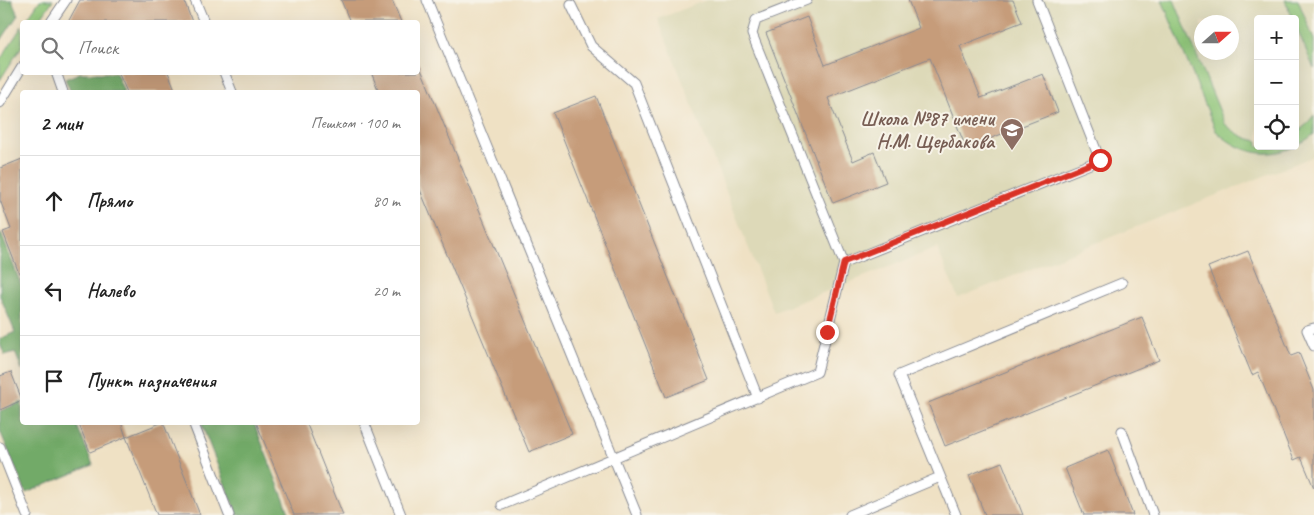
<!DOCTYPE html>
<html lang="ru">
<meta charset="utf-8">
<style>
body{margin:0;font-family:Caveat,sans-serif;background:#f6f6f6;color:#222}
.controls{position:absolute;right:15px;top:15px;display:grid;overflow:hidden;border-radius:5px;box-shadow:0 5px 20px #0002}
.controls button{width:45px;height:45px;display:grid;place-items:center;padding:0;border:0;border-bottom:1px solid #e0e0e0;background:#fff;color:#222;font:25px sans-serif}
.compass{position:absolute;left:1194px;top:15px;width:45px;height:45px;border-radius:50%;background:#fff;box-shadow:0 5px 20px #0002;rotate:69deg}
.stop{position:absolute;width:15px;height:15px;margin:-11px;border:4px solid #d93025;border-radius:50%;background:#fff}
.stop.end{background:#d93025;border-color:#fff;box-shadow:0 1px 5px #0008}
.list{margin:0;padding:0;list-style:none}
h2{display:flex;justify-content:space-between;align-items:center;height:65px;margin:0;padding:0 20px;font-size:21px}
h2 small{font-size:16px;font-weight:400;color:#767676}
.list li{display:grid;grid-template-columns:32px 1fr auto;gap:15px;align-items:center;box-sizing:border-box;height:90px;padding:0 20px;border-top:1px solid #e0e0e0}
.list b{display:block;font-size:19px;white-space:nowrap}
.list em{font-size:16px;font-style:normal;color:#767676}
.icon{flex:none;width:28px;height:28px;fill:none;stroke:currentColor;stroke-width:2;stroke-linecap:round;stroke-linejoin:round}
.map{position:relative;flex:none;width:1314px;height:515px;overflow:hidden}
.search{position:absolute;background:#fff;box-shadow:0 5px 20px #0002;left:20px;top:20px;width:400px;height:55px;display:flex;align-items:center;gap:12px;box-sizing:border-box;padding:0 18px;border-radius:5px;color:#767676;font-size:19px}
.panel{position:absolute;background:#fff;box-shadow:0 5px 20px #0002;left:20px;top:90px;width:400px;height:335px;border-radius:5px}
.map>svg:first-child{display:block}
.built{fill:#ddd9b8;fill-rule:evenodd}
.green{fill:#8dc477;stroke:#547a6a}
.forest{fill:#72aa68;stroke:#466c63}
.building{fill:#c69c7a}
.lines{fill:none;stroke-linecap:round;stroke-linejoin:round}
.service-casing{stroke:#858891;stroke-width:11}
.service{stroke:#fff;stroke-width:9}
.route{stroke:#d93025;stroke-width:6}
.labels{text-anchor:middle;stroke-width:4;stroke-linejoin:round;paint-order:stroke}
.education-label{font-size:20px;font-weight:bold;fill:#785e54;stroke:#f7f3e8;text-anchor:end}
</style>
<div class="map">
<svg width="1314" height="515" viewBox="0 0 1314 515">
<rect width="100%" height="100%" fill="#f7f3e8"/>
<filter id="ink" filterUnits="userSpaceOnUse"><feTurbulence type="fractalNoise" baseFrequency=".02" numOctaves="2"/><feDisplacementMap in="SourceGraphic" scale="10" xChannelSelector="R" yChannelSelector="G"/><feConvolveMatrix kernelMatrix="1 2 1 2 8 2 1 2 1" color-interpolation-filters="sRGB"/></filter>
<filter id="wash" filterUnits="userSpaceOnUse"><feTurbulence type="fractalNoise" baseFrequency=".0096" numOctaves="4" result="noise"/><feDisplacementMap in="SourceGraphic" scale="20" xChannelSelector="R" yChannelSelector="G"/><feGaussianBlur stdDeviation="1.12" result="paint"/><feColorMatrix in="noise" values="0 0 0 0 0 0 0 0 0 0 0 0 0 0 0 0 0 1.4 0 .05"/><feComposite in="paint" operator="in"/></filter>
<g filter="url(#wash)">
<rect width="100%" height="100%" fill="#efe1c4"/>
<path class="built" d="M707 0H1314V156L958 298 937 248 774 312 658 19ZM1258 19H1295V146H1258ZM1202 22H1232V52H1202Z"/>
<path class="green" d="M40 0H53L38 22H25Z
M1162 0H1174L1225 124C1235 133 1245 139 1258 141V146H1295V134L1306 125 1314 115V134C1281 161 1246 159 1216 131Z
M1285 0H1298L1314 40V69L1295 24V19H1293Z
M22 26V46L0 80V60Z"/>
<path class="forest" d="M0 0H12L18 15 0 42Z
M80 73H116L124 92H71L65 79Z
M0 233H1L22 287V370L15 352 5 355 0 344V339L15 332 0 296Z
M22 402V422L76 423 93 465 26 493 0 431V411Z
M201 423H254L290 515H237Z"/>
<g id="blocks">
<path class="building" d="M80 0H184L192 22H68Z
M341 0H392L401 22H350Z
M908 0H1013L1022 22 960 46 981 98 1043 74 1058 112 966 148 930 58 828 98 853 161 874 152 886 182 833 203 766 33 807 17 825 65 919 28Z
M418 62 572 434 529 452 418 185V92H379L371 72H418Z
M118 72H168L176 92H127Z
M596 96 709 380 666 397 553 113Z
M22 159V281L3 232 11 229 0 200V168Z
M1248 251 1291 356 1299 353 1314 390V488L1301 457 1294 460 1258 372 1252 375 1208 267Z
M1142 317 1159 360 945 446 928 403Z
M11 372 22 400 0 410V376Z
M78 422H121L126 437 90 452Z
M163 422 200 515H157L126 437Z
M256 422H306L343 515H294Z
M1108 450 1133 515H1084L1065 468Z
M1002 462 1023 515H985L969 475Z"/>
</g>
</g>
<g filter="url(#ink)">
<use href="#blocks" fill-opacity="0" stroke="#858891" stroke-width="1"/>
<g class="lines">
<g class="service-casing">
<path id="service" d="M195 0 204 22
M427 0 637 515
M571 5 591 46 634 83 758 398
M51 22 66 0
M56 72 63 92
M224 72 232 92
M0 103 22 67
M844 263 1100 160 1037 0
M1314 328 1307 330 1314 346
M193 422 229 515
M364 422 401 515
M1122 431 1153 515
M0 447 27 515
M502 505 817 372 844 263 752 34 756 20 807 0
M850 515 940 477
M956 515 899 375 1122 283"/>
</g>
<use href="#service" class="service"/>
</g>
</g>
<g class="lines" filter="url(#ink)">
<path class="route" d="M827 332 844 262 1100 160"/>
</g>
<defs>
<g id="school-pin" transform="scale(1.25)"><path d="M0 17L-7.5 6A9.5 9.5 0 1 1 7.5 6Z" fill="#8d6e63" stroke="#f7f3e8"/><path d="M0-5L7-2L0 1L-7-2ZM-4 1L0 2.5L4 1V4Q0 6-4 4Z" fill="#fff"/></g>
</defs>
<g fill-rule="evenodd">
<use href="#school-pin" x="1012" y="130"/>
</g>
<g class="labels">
<g class="education-label">
<text x="994" y="125">Школа №87 имени<tspan x="994" dy="23">Н.М. Щербакова</tspan></text>
</g>
</g>
</svg>
<div class="controls">
<button>+</button>
<button>−</button>
<button><svg class="icon" aria-label="locate" viewBox="0 0 24 24"><circle cx="12" cy="12" r="6"/><path d="M12 2v4M12 18v4M2 12h4M18 12h4"/></svg></button>
</div>
<svg class="compass" viewBox="-18 -18 36 36"><path d="M0-13l5 13h-10z" fill="#e53935"/><path d="M0 13l5-13h-10z" fill="#767676"/></svg>
<div class="stop" style="left:1100px;top:160px"></div>
<div class="stop end" style="left:827px;top:332px"></div>
<div class="search"><svg class="icon" aria-label="search" viewBox="0 0 24 24"><circle cx="10" cy="10" r="6"/><path d="M15 15l6 6"/></svg>Поиск</div>
<section class="panel">
<h2>2 мин<small>Пешком · 100 m</small></h2>
<ul class="list">
<li><svg class="icon" aria-label="ahead" viewBox="0 0 24 24"><path d="M12 20V5M6 11l6-6 6 6"/></svg><div><b>Прямо</b></div><em>80 m</em></li>
<li><svg class="icon" aria-label="left" viewBox="0 0 24 24"><path d="M17 20v-9H6M10 6l-5 5 5 5"/></svg><div><b>Налево</b></div><em>20 m</em></li>
<li><svg class="icon" aria-label="arrive" viewBox="0 0 24 24"><path d="M6 21V4h12l-3 4 3 4H6"/></svg><div><b>Пункт назначения</b></div></li>
</ul>
</section>
</div>
